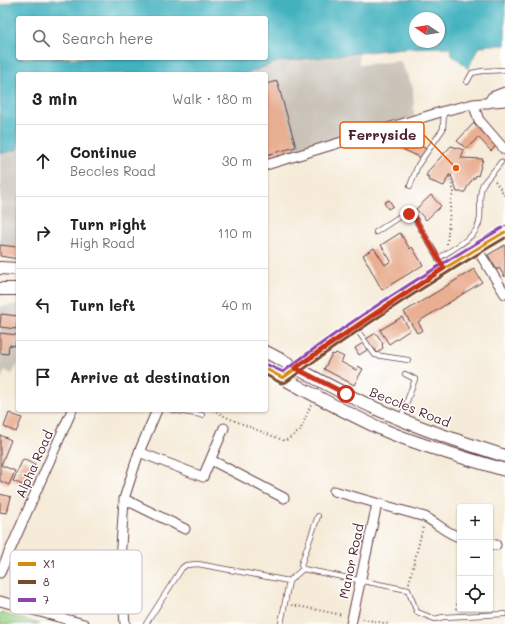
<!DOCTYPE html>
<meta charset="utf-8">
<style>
body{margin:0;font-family:Mali,sans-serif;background:#f2f2f2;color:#202124}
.controls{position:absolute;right:12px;bottom:12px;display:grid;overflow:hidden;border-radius:4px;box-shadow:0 1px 3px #0004}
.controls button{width:36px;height:36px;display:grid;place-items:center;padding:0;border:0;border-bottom:1px solid #e0e0e0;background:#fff;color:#202124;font:20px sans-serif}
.compass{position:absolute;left:409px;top:12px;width:36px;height:36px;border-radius:50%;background:#fff;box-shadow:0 1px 3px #0004;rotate:282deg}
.stop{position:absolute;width:12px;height:12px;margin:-9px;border:3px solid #c8321e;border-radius:50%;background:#fff}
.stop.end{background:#c8321e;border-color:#fff;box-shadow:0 1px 4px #0008}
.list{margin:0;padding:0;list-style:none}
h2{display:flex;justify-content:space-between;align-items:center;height:52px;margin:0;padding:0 16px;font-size:17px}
h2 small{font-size:13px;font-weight:400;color:#757577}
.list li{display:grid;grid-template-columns:26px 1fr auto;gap:12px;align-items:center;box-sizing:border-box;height:72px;padding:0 16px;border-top:1px solid #e0e0e0}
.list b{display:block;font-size:15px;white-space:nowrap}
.list p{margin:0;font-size:13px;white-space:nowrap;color:#757577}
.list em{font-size:13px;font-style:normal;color:#757577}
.icon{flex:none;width:22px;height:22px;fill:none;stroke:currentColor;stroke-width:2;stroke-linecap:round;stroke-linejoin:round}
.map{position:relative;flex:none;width:505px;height:624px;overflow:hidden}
.search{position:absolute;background:#fff;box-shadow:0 1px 3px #0004;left:16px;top:16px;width:252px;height:44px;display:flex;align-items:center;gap:10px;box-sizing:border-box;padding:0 14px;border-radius:4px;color:#757577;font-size:15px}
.panel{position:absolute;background:#fff;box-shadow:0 1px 3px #0004;left:16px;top:72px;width:252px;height:340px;border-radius:4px}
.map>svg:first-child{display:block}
.industrial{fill:#c9c3b8}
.green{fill:#9cd78b;stroke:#737b5b}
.water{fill:#43b2bf;stroke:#466875;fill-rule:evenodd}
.building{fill:#e9af93}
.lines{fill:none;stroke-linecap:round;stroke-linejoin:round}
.lane-casing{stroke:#643e45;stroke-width:6}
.street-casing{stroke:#643e45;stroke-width:11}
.secondary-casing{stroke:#643e45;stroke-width:14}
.path{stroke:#643e45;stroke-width:2;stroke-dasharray:1 3;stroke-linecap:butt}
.lane{stroke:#fff;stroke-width:4.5}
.street{stroke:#fff;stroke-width:9}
.secondary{stroke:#fff;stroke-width:12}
.bus-1-casing{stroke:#fff;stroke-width:6}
.bus-2-casing{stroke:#fff;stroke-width:6}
.bus-3-casing{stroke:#fff;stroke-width:6}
.bus-1{stroke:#d48b09;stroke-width:3}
.bus-2{stroke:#7a4b2a;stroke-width:3}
.bus-3{stroke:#8e44ad;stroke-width:3}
.route{stroke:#c8321e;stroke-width:5}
.labels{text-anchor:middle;stroke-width:3;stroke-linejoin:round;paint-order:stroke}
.street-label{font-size:13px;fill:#4a1f2b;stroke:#fff}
.key{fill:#fff;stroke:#c9bcbf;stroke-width:1}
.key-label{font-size:11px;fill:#4a1f2b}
.leader{fill:none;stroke:#e8590c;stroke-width:1.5}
.callout-dot{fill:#e8590c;stroke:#fff;stroke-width:1.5}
.callout{fill:#fff;stroke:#e8590c;stroke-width:1.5}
.callout-label{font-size:14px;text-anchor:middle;font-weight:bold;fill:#4a1f2b}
</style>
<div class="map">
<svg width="505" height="624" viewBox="0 0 505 624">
<rect width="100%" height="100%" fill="#fff"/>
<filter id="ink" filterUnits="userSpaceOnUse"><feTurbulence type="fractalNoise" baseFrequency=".025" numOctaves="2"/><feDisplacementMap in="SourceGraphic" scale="8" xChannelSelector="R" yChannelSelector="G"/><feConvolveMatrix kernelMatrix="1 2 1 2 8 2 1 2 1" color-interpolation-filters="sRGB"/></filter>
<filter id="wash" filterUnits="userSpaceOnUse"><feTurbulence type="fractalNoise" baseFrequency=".012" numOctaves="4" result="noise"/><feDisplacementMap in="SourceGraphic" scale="16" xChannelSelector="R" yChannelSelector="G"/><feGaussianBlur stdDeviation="0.9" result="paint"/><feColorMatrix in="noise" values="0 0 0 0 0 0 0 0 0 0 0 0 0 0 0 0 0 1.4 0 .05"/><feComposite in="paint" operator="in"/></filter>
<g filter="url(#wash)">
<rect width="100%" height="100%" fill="#f5ebd8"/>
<path class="industrial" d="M359 53V65L400 61 413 87 414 117 266 160V74H245L277 62Z
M18 149V259L0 256V154Z
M11 305H18V364L12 374 5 370 0 381V307Z"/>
<path class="green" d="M0 613 40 624H0Z"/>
<path class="water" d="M17 0H505V45H488L478 48 468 69 459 60 451 55 450 47 403 48 277 62 245 74H18V149L0 154V6ZM18 18H266V58H18ZM415 18H439V42H415Z"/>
<g id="blocks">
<path class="building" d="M277 81 296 147 266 155V84Z
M474 123 496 146 491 151 478 137 467 149 457 141Z
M409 136 414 138 412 142 427 149 422 158 402 149Z
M451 146 464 150 461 158 483 159 478 176 476 175 475 178H473L471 182H470L465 192H457L451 175H449L444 186 428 180 429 177 426 176 429 170Z
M431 195 441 206 426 220 416 209Z
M389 200 393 206 388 209 384 203Z
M400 233 410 249 412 247 423 265 382 290 363 255 374 248 385 265 391 261 381 245Z
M0 245 18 247V259L0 256Z
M505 245V277L499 268 497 270 488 255Z
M474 269 482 282 418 322 423 330 417 333 404 312Z
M1 314 18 316 16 329 0 327Z
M402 317 410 330 389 344 380 330Z
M0 333 17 335 15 346 9 345 8 354 0 353Z
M376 333 383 344 382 345 383 348 377 353 375 349 373 350 366 339Z
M363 343 367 350 359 355 355 348Z
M336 353 344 357 341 362 356 370 358 366 363 369 354 385 324 369 332 354 334 355Z
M9 413 22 418 16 432 4 427Z
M0 435 11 440 1 465 15 471 9 485 0 481Z
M23 459 35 465 25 486 13 481Z
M0 494 11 497 7 513 0 512Z"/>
</g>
</g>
<g filter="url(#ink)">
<use href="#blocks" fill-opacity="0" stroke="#643e45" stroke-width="1"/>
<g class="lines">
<g class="lane-casing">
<path id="lane" d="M467 82 472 73 482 71 505 70
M410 186 418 165 443 129 444 111
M376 232 402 215C407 214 410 214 414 217L444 268
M438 259C449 251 469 241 476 230 485 216 476 198 483 184 488 177 496 169 501 162
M355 327 375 355 408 360
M172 410 202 415
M401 418 415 379 405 374
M303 569 301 565 318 516
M146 624 182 568 186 565 198 564 289 581
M281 624 289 581 303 569 408 590 417 612 435 619 443 617 505 614"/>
</g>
<g class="street-casing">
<path id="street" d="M488 103 492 97 505 92
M473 104 479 120 505 150
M266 165 444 111 473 104 505 101
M477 249 505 294
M139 452 203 477 224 428
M211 460 284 498
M334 491 425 517C437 523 447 534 460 537
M124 499 185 529
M490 544 496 545
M0 573 72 410
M0 601 84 624
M125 624 120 562 124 499 139 452 157 410
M351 624 377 504"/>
</g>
<g class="secondary-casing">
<path id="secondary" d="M0 268 18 269
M0 289H18
M266 352C303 371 339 392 377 409 418 428 461 442 505 456
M266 369C305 390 345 413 386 431 424 447 465 458 505 470
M283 378 317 352 444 268 505 232"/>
</g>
<path class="path" d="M495 181 505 196
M447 244 451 199 454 192 449 175
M213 410 230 419 285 441 300 431 311 405
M409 583 423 527
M292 605 343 615
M456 609 460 588
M363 619 389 624"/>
<use href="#lane" class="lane"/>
<use href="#street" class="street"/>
<use href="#secondary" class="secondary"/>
<g class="bus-1-casing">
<path id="bus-1" d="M266 369 283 378C353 324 429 277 505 232"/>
</g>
<g class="bus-2-casing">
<path id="bus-2" d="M266 375 281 383 286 382C356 330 430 282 505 238"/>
</g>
<g class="bus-3-casing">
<path id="bus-3" d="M268 365 283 372C352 319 427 272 502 228"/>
</g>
<use href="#bus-1" class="bus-1"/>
<use href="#bus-2" class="bus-2"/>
<use href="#bus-3" class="bus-3"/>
</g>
</g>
<g class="lines" filter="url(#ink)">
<path class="route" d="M346 394 295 368 444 268 414 217 409 214"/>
</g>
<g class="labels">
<g class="street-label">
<text transform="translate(410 407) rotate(22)" y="5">Beccles Road</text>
<text transform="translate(34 464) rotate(-66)" y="5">Alpha Road</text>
<text transform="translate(351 561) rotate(-78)" y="5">Manor Road</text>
</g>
</g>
<rect x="10" y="550" width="132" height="64" rx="6" class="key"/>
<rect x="18" y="562" width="18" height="4" fill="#d48b09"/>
<rect x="18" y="580" width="18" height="4" fill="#7a4b2a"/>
<rect x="18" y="598" width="18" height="4" fill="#8e44ad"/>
<g class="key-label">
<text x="43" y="568">X1</text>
<text x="43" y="586">8</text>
<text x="43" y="604">7</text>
</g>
<path class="leader" d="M456 168L424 135"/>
<circle class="callout-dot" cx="456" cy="168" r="4"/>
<rect class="callout" x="340" y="122" width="84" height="26" rx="4"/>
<g class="callout-label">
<text x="382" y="140">Ferryside</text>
</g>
</svg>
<div class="controls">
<button>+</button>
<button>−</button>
<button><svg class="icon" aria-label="locate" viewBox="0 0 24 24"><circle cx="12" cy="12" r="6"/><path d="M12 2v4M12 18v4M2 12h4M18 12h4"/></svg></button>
</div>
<svg class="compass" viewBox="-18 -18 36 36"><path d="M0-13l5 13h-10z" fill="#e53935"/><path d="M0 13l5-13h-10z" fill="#757577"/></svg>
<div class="stop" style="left:346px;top:394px"></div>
<div class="stop end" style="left:409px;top:214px"></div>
<div class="search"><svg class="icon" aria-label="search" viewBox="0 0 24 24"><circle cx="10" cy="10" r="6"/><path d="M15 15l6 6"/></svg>Search here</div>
<section class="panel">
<h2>3 min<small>Walk · 180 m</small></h2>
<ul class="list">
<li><svg class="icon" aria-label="ahead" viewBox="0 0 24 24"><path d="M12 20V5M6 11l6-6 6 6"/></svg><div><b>Continue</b><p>Beccles Road</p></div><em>30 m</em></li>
<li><svg class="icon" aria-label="right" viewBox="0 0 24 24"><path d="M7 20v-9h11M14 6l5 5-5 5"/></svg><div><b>Turn right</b><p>High Road</p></div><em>110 m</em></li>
<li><svg class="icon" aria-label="left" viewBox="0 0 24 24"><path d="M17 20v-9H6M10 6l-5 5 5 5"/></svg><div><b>Turn left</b></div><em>40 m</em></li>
<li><svg class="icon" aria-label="arrive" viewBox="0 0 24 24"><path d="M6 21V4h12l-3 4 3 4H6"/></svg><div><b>Arrive at destination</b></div></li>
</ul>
</section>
</div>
